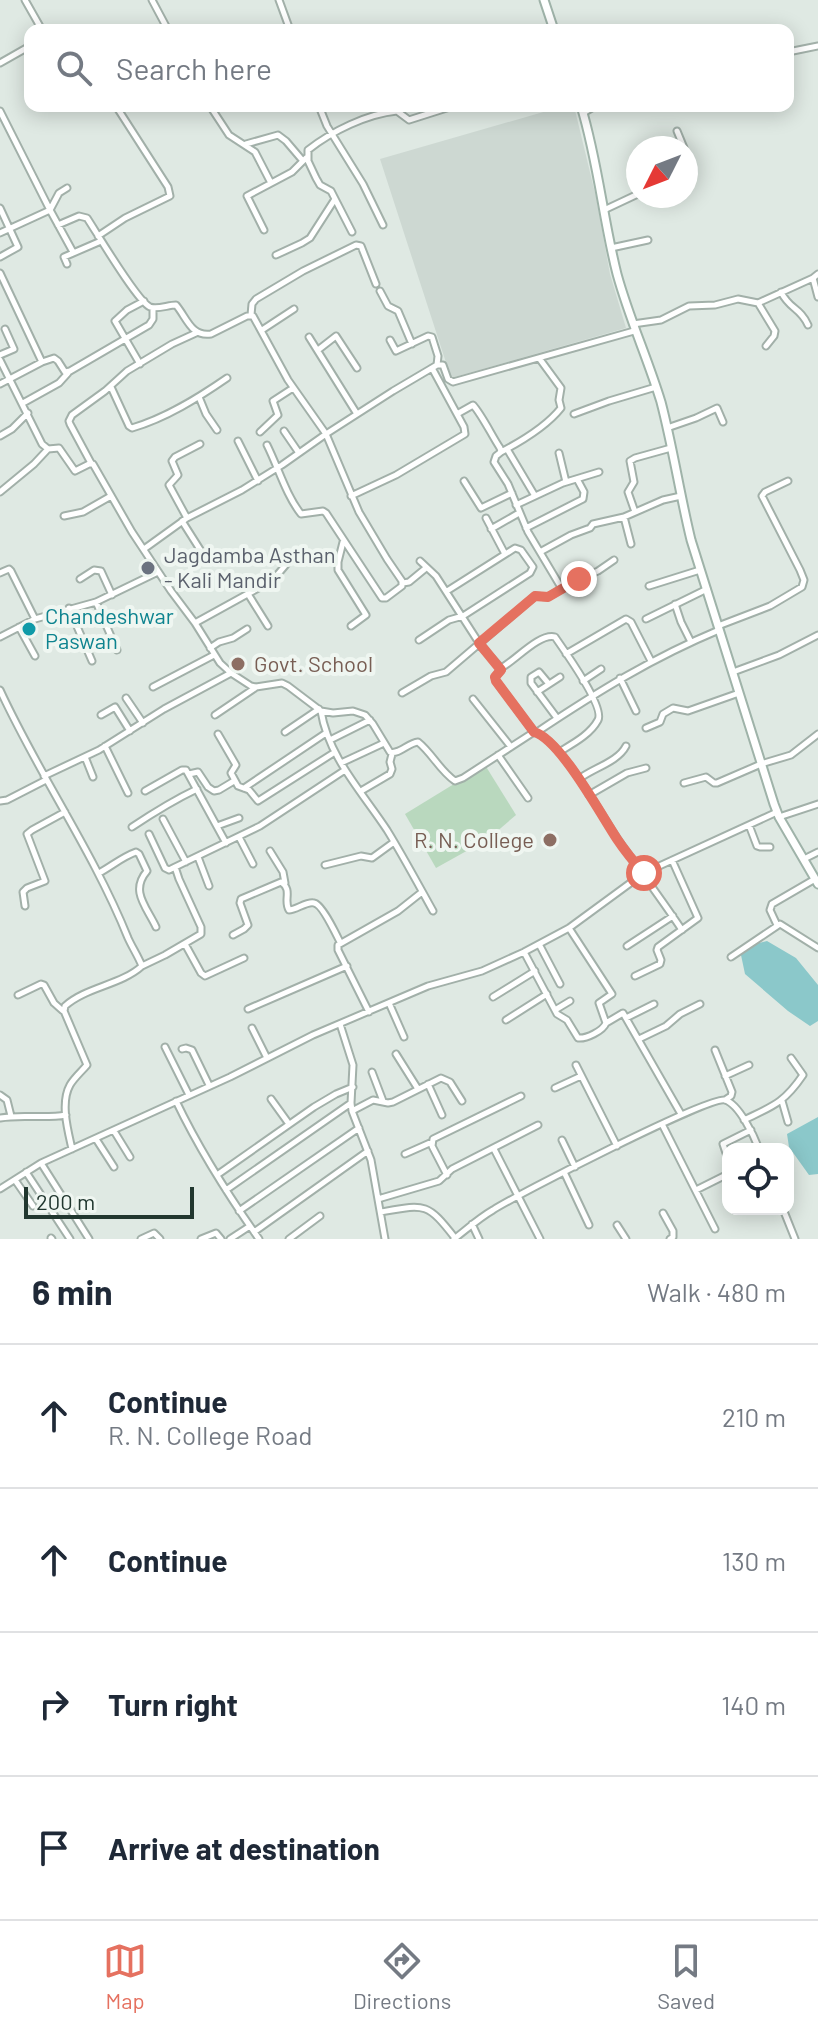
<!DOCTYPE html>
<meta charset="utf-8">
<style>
body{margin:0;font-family:Barlow,sans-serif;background:#f6f6f7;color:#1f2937}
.controls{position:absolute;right:24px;bottom:24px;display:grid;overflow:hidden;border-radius:16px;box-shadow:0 4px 20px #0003}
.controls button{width:72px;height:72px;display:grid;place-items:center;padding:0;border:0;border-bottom:2px solid #e0e1e3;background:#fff;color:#1f2937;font:40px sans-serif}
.compass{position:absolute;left:626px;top:136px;width:72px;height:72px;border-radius:50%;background:#fff;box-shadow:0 4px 20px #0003;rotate:228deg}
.scale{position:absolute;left:24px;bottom:20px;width:170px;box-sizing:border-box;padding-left:8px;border:4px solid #21372f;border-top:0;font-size:22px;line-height:28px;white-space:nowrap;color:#21372f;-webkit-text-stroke:6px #eff6f1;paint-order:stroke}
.stop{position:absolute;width:24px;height:24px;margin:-18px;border:6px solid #e57160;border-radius:50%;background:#fff}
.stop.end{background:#e57160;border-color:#fff;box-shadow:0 2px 8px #0008}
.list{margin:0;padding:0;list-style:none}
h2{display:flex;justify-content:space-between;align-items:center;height:104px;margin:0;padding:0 32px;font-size:34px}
h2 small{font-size:26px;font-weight:400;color:#747a83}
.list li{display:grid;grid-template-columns:52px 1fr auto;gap:24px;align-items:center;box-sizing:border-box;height:144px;padding:0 32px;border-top:2px solid #e0e1e3}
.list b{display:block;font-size:30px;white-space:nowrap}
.list p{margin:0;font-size:26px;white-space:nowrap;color:#747a83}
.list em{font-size:26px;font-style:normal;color:#747a83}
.icon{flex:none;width:44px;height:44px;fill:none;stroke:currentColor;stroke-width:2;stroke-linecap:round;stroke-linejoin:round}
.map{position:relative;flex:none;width:818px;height:1239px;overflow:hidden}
.search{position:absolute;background:#fff;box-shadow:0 4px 20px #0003;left:24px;right:24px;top:24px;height:88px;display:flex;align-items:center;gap:20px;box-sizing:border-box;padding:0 28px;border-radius:16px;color:#747a83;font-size:30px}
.sheet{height:680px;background:#fff}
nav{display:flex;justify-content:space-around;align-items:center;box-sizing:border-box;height:112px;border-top:2px solid #e0e1e3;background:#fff;font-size:22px;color:#747a83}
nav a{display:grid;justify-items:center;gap:4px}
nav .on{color:#e57160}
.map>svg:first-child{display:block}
.built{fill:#cdd8d2}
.green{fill:#b9d8be}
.water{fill:#8bc8ca}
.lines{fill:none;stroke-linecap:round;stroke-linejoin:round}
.street-casing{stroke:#a2b0a9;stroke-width:9}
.secondary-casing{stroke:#9fb3a9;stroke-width:11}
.street{stroke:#fff;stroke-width:5}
.secondary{stroke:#fff;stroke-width:7}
.route{stroke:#e57160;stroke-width:10}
.worship-dot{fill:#6b7280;stroke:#eff6f1;stroke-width:3}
.culture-dot{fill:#0f9aa8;stroke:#eff6f1;stroke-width:3}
.education-dot{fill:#8d6e63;stroke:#eff6f1;stroke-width:3}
.labels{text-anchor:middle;stroke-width:8;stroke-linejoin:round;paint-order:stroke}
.worship-label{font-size:22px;fill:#5b616d;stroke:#eff6f1;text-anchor:start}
.culture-label{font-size:22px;fill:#0d838f;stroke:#eff6f1;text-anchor:start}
.education-label{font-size:22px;fill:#785e54;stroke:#eff6f1;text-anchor:start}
</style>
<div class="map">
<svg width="818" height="1239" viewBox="0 0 818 1239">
<rect width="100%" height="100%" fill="#dfe9e3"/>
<path class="built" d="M564 106H574L596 197 610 274 626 328 451 378 380 159Z"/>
<path class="green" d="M485 765 516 815 488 839 436 868 405 814Z"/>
<path class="water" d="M767 941 796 958 818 985V1021L810 1026 788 1011 745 974 741 955 755 944Z
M818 1117V1174L809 1175 789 1147 787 1134Z"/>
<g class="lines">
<g class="street-casing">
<path id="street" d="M25 0 42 30
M152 0 168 30
M279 0 290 30
M788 52 818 46
M0 63 30 46
M210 106 229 135 255 152 271 183
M319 106 327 126 363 184 383 225
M0 111 50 210 73 252
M583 113 595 106
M677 131 684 148
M246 144 278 135 286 141 303 161
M686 153 689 161 686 168
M0 208 18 247 0 257
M604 210 638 194
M58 225 79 216 87 218C97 233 137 301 150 307 157 310 168 305 176 305 187 318 191 337 211 334L247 316H253L288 380 326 434 393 391 437 365H443L448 379 453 382 634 331
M264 230 247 196 292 172 306 158
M352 232 331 191 320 185 316 178 308 161V150C332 131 367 114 397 111L409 120 453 106
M0 233 50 210 59 193 67 188
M98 236 125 218 170 196 168 187 116 106
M611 248 648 240
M276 255 302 243 310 238 335 199
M67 264 64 257 101 241
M0 273 42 362
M818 274 813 278 818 297
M380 291 388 306 398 311 412 344
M781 292C790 310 800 307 808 325
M758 303 775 331 774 336 766 346
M251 315 252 304 256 299 303 271 356 245 361 246 376 284
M633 324 661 320 689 306 715 305 738 299 758 303 813 278
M262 330 294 309
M309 337 357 414
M390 340 396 351 428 336 432 337 438 356 437 365
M318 350 336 336 357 368
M0 355 14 349 5 329
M0 360 42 444 48 449 59 448 75 471 89 464H93L132 532 171 591 195 623 220 663 231 673 251 686 256 687 282 683 288 686 321 711 333 713 353 711 365 715 373 724 390 752C399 755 408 743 418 742 432 753 440 771 455 781L463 778 534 732C561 739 603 819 621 844 641 872 662 900 682 930
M140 364 115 321 127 310 144 301
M0 384 42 362 54 358 58 361 65 372 70 371 149 325 153 319V308
M111 387 129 426 132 428C166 418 198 398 227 378
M199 397 206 414 217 430
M23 403 59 383 68 373
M457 414 473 405C482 415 492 436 500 448L501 452 496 456 494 462 508 484 528 532 562 589
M574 414 609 401 656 387
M667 428 696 418 717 408 723 422
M284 431 299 453
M260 432 278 415 273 401 293 388
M0 436 12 429 28 413
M238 441 258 481
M507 449 535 496
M501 452C522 441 546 427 561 408L559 400 561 388 539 358
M559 453 566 482
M91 463 70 424 69 421 72 415 105 391 127 371 172 344 196 333
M464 481 481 508 512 493
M0 492 34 464 48 449
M351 496 396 475 465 434 464 427 432 368
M516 505 563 483 599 472
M635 512 628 492 634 482 630 461 635 458 671 448
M64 516 83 512 111 496
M624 517 631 544
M187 518 169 485 178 475 172 461 175 457 200 444
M486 518 505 554
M182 521 201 551
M526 528 583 499 584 492 577 479
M491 529 519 513
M343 542 338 562V570L366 615 351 626
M144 549 187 518 242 490 282 465 326 434 359 512 387 559 402 581V586L386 598H382L326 513 323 511 301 514C286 495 278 467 267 445
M540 552 571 535 590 528 593 524 624 517 663 500 681 496
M420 561 436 576 481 646 499 666 501 670 495 677 496 681 534 732
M0 573 9 569 11 571 35 619
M80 579 94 570 101 571 112 595
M403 583 409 582 426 568
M649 586 700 570
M248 594 268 626
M96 602 117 650
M675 604 681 622 691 642
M69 608 92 661
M646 619 707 589
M195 623 273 580 289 561
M718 626 770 606 802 587 804 580 800 570 762 496 765 492 788 481
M19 627 35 656
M0 637 35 619 96 602 158 572
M419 640 449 620 463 616 530 573 533 567 521 550 515 548 447 591
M210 648 219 642 233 638 247 629
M566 654 626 619 631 622 651 661
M501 668C515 661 539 633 555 637 564 650 605 707 598 720 590 735 572 744 559 752
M733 672 779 655 818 635
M620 678 636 711
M583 681 601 669
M549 684 539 672 531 677V683L557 718
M153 687 214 655
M0 690C39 775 93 851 128 938 132 947 138 956 142 966 121 985 86 987 65 1006L64 1011 87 1065C81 1072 74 1078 70 1085 60 1103 68 1131 72 1149
M537 692 560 677
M402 693 431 676 446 672 535 596 548 597 573 582 598 571 614 560
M126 698 143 723
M473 699 511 747
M321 711C328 756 362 792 387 830 403 856 418 884 433 911
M101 715 115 707 130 731
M215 715 255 688
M646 728 660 722 663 714 673 708 688 711 739 693
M285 732 319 709
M537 732C597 692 652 658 719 630
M218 734 236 765 231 773 238 786 249 790 258 801 335 752
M330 740 370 720
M105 746 128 793
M498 755 528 798
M85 757 93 777
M341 763 384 743
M189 774 198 772 208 787 214 791 219 790 234 781
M44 776 99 750 164 709 231 673
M579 779C593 768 618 762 626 746
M684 783 706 777 714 783H717L761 764 791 755 818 734
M244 788 326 733
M145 791 182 770H186L226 843
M361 791 390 774 392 769 390 762 392 754
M589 795 627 773 646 768
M0 801 7 800 46 780
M779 817 818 804
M163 819 186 862
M749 825 757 846 760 847H770
M217 826 239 818
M132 827C153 813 174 800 197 789
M149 834 165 868 169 870 175 867
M239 837 253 864
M270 851 283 872 285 883
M198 857 209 886
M804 859 818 852
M325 865 361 856 372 858 394 842
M99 873C112 866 122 857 136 852L139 854 147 871C130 891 146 906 156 927
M25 906 23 892 27 888 45 881 27 834 32 830 65 812
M777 925 770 910 772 904 815 879
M233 935 244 929 248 925 240 903 241 899 281 882C293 890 283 900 289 910 296 910 307 901 314 903 322 904 336 934 340 942
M185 944 201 973 205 976 244 958
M539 944 560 984
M627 946 673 916
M524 952 557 1014 567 1020 578 1038C586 1039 603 1031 606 1023L599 1003 612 994 569 928
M731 957 780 924 818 948
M142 966 165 955 201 934V927L179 879 175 867 260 826 345 770
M635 976 660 964 661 960 657 950 658 947 698 918 672 860
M18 995 41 984 44 985 54 1003 63 1011
M493 997 535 971
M389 1003 404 1037
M248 1009 347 966
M555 1010 570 1001
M369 1012 338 950V945L398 911 422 892
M626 1018 654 1004
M506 1020 547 994
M606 1023 623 1013 681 1114
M340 1024 353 1065 351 1103 352 1111 371 1160 385 1239
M252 1028 267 1058
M639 1039 666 1026 680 1014 700 1004
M165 1047 189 1095
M182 1049 186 1048 192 1050 209 1085
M715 1050 732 1092 731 1096 725 1100
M396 1054 418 1089
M576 1065 617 1146
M372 1072 383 1101
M725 1076 749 1065
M428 1084 442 1115
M555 1088 581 1076
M0 1095 7 1100 11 1116
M271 1099 289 1124
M176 1101C199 1149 228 1195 259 1239
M782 1101 788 1122
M352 1111 373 1100 388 1103 393 1102 441 1078 450 1082 462 1101
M0 1118C22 1114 44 1119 66 1115
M744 1120C773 1106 784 1103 803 1075L791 1058
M662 1124 715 1229
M114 1131 130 1157
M96 1139 114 1167
M562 1140 575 1167
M494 1149 540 1239
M405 1154 432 1142
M728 1159 723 1144 751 1130
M41 1163 89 1239
M26 1172 70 1239
M564 1172 589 1225
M217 1175 314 1107 336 1094 353 1087
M447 1175 432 1146 433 1139 521 1096
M15 1180 33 1206
M0 1189 41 1163 230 1077 313 1035 428 986 482 971 524 952 569 928 644 873 777 812
M226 1190 351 1103
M696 1190 728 1174
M378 1199 439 1181 452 1169 538 1125
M783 1209 795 1239
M239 1211 359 1128
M381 1212C425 1204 427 1202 455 1238
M663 1213 673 1231V1237L670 1239
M472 1224 479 1239
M617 1225 626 1239
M254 1232 368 1151
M51 1238 52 1239
M141 1239 154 1233 160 1239
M201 1239 216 1233 221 1239
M230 1239 250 1226
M289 1239 320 1216
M454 1239C467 1229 479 1218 493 1210 518 1194 709 1096 725 1100 739 1104 754 1136 759 1149"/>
</g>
<g class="secondary-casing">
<path id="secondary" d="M544 0 554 30
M581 106C598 161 603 219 617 274 629 318 648 359 661 402 673 448 680 495 691 540L774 804 779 817 818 884"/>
</g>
<use href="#street" class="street"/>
<use href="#secondary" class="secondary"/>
</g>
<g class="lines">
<path class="route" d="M579 579 548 597 535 596 479 643 501 670 495 677 496 681 534 732C560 739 601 815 617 839 625 851 634 862 644 873"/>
</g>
<circle class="worship-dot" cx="148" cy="568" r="8"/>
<circle class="culture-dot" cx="29" cy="629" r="8"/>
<g class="education-dot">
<circle cx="238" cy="664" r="8"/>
<circle cx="550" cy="840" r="8"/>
</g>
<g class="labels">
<g class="worship-label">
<text x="164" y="563">Jagdamba Asthan<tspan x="164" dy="25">- Kali Mandir</tspan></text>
</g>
<g class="culture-label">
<text x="45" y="624">Chandeshwar<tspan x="45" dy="25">Paswan</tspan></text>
</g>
<g class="education-label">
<text x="254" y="672">Govt. School</text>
<text x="534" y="848" text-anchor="end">R. N. College</text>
</g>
</g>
</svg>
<div class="controls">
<button><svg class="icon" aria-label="locate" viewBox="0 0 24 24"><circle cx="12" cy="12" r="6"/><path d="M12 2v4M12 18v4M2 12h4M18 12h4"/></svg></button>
</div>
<svg class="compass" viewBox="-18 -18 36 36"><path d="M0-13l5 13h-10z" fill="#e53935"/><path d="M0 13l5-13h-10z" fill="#747a83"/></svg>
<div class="scale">200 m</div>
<div class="stop" style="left:644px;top:873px"></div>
<div class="stop end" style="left:579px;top:579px"></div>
<div class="search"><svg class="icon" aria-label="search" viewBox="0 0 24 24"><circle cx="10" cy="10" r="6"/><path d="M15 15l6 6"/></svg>Search here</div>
</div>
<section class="sheet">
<h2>6 min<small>Walk · 480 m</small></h2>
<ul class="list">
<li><svg class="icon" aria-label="ahead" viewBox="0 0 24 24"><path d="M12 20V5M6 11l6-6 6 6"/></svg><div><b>Continue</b><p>R. N. College Road</p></div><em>210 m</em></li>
<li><svg class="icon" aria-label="ahead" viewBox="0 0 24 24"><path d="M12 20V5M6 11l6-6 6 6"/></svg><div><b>Continue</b></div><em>130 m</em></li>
<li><svg class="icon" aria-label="right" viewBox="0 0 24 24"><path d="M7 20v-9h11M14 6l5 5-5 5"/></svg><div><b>Turn right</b></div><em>140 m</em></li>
<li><svg class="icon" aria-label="arrive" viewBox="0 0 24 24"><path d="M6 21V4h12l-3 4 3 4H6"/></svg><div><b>Arrive at destination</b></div></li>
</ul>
</section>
<nav>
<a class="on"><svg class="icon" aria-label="map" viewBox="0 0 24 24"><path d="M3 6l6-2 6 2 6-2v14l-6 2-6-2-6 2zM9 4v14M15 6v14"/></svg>Map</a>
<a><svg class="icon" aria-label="directions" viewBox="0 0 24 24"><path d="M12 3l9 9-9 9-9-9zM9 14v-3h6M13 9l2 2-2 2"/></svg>Directions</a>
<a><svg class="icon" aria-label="saved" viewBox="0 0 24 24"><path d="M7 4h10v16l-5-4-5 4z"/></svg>Saved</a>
</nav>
